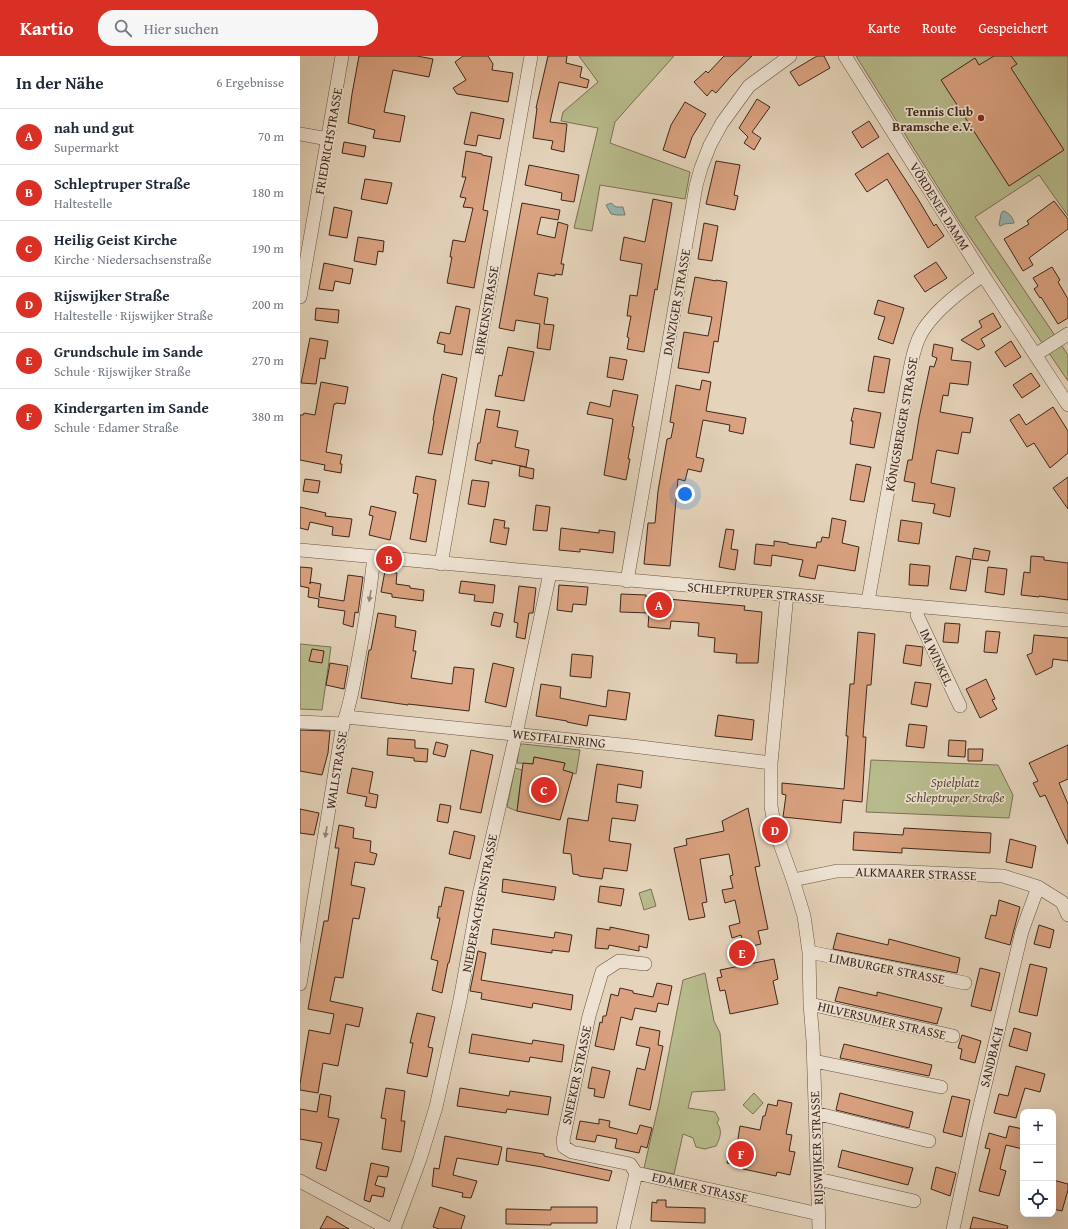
<!DOCTYPE html>
<html lang="de">
<meta charset="utf-8">
<style>
body{margin:0;font-family:"Gentium Book Plus",serif;background:#f6f6f7;color:#1f2937}
.controls{position:absolute;right:12px;bottom:12px;display:grid;overflow:hidden;border-radius:8px;box-shadow:0 4px 16px #0002}
.controls button{width:36px;height:36px;display:grid;place-items:center;padding:0;border:0;border-bottom:1px solid #e0e1e3;background:#fff;color:#1f2937;font:20px sans-serif}
.you{position:absolute;left:385px;top:438px;width:14px;height:14px;margin:-10px;border:3px solid #fff;border-radius:50%;background:#1a73e8;box-shadow:0 0 0 6px #1a73e833}
.badge{display:grid;place-items:center;width:26px;height:26px;border-radius:50%;background:#d93025;color:#fff;font-size:13px;font-weight:700}
.pin{position:absolute;translate:-50% -50%;border:2px solid #fff;box-shadow:0 1px 4px #0006}
.list{margin:0;padding:0;list-style:none}
h2{display:flex;justify-content:space-between;align-items:center;height:52px;margin:0;padding:0 16px;font-size:17px}
h2 small{font-size:13px;font-weight:400;color:#747a83}
.list li{display:grid;grid-template-columns:26px 1fr auto;gap:12px;align-items:center;box-sizing:border-box;height:56px;padding:0 16px;border-top:1px solid #e0e1e3}
.list b{display:block;font-size:15px;white-space:nowrap}
.list p{margin:0;font-size:13px;white-space:nowrap;color:#747a83}
.list em{font-size:13px;font-style:normal;color:#747a83}
.icon{flex:none;width:22px;height:22px;fill:none;stroke:currentColor;stroke-width:2;stroke-linecap:round;stroke-linejoin:round}
.map{position:relative;flex:none;width:768px;height:1173px;overflow:hidden}
header{display:flex;align-items:center;gap:24px;box-sizing:border-box;height:56px;padding:0 20px;background:#d93025;color:#fff}
header strong{font-size:19px}
nav{display:flex;gap:22px;margin-inline-start:auto;font-size:14px}
.search{width:280px;height:36px;background:#f6f6f7;display:flex;align-items:center;gap:10px;box-sizing:border-box;padding:0 14px;border-radius:16px;color:#747a83;font-size:15px}
main{display:flex}
aside{flex:1;background:#fff}
.map>svg:first-child{display:block}
.green{fill:#b8bc8d;stroke:#7b7154}
.water{fill:#97b7b6;stroke:#737d78}
.building{fill:#daa280;stroke:#3e261b}
.lines{fill:none;stroke-linecap:round;stroke-linejoin:round}
.minor-casing{stroke:#685243;stroke-width:14}
.minor{stroke:#eee3d3;stroke-width:13}
.oneway{fill:#968477}
.poi-dot{fill:#8f2418;stroke:#eee3d3;stroke-width:1.5}
.labels{text-anchor:middle;stroke-width:3.5;stroke-linejoin:round;paint-order:stroke}
.poi-label{font-size:13px;font-weight:bold;fill:#3e261b;stroke:#eee3d3;text-anchor:end}
.street-label{font-size:13px;fill:#3e261b;stroke:#eee3d3}
.park-label{font-size:13px;font-style:italic;fill:#5c4c38;stroke:#eee3d3}
</style>
<header>
<strong>Kartio</strong>
<div class="search"><svg class="icon" aria-label="search" viewBox="0 0 24 24"><circle cx="10" cy="10" r="6"/><path d="M15 15l6 6"/></svg>Hier suchen</div>
<nav><a>Karte</a><a>Route</a><a>Gespeichert</a></nav>
</header>
<main>
<aside>
<h2>In der Nähe<small>6 Ergebnisse</small></h2>
<ul class="list">
<li><span class="badge">A</span><div><b>nah und gut</b><p>Supermarkt</p></div><em>70 m</em></li>
<li><span class="badge">B</span><div><b>Schleptruper Straße</b><p>Haltestelle</p></div><em>180 m</em></li>
<li><span class="badge">C</span><div><b>Heilig Geist Kirche</b><p>Kirche · Niedersachsenstraße</p></div><em>190 m</em></li>
<li><span class="badge">D</span><div><b>Rijswijker Straße</b><p>Haltestelle · Rijswijker Straße</p></div><em>200 m</em></li>
<li><span class="badge">E</span><div><b>Grundschule im Sande</b><p>Schule · Rijswijker Straße</p></div><em>270 m</em></li>
<li><span class="badge">F</span><div><b>Kindergarten im Sande</b><p>Schule · Edamer Straße</p></div><em>380 m</em></li>
</ul>
</aside>
<div class="map">
<svg width="768" height="1173" viewBox="0 0 768 1173">
<rect width="100%" height="100%" fill="#e5d4bb"/>
<filter id="stains"><feTurbulence type="fractalNoise" baseFrequency=".005" numOctaves="4"/><feColorMatrix values="0 0 0 0 .2 0 0 0 0 .09 0 0 0 0 .02 0 0 0 .5 -.17"/></filter>
<radialGradient id="worn" r=".72"><stop offset=".6" stop-color="#630" stop-opacity="0"/><stop offset="1" stop-color="#630" stop-opacity=".3"/></radialGradient>
<path class="green" d="M279 0H374L315 66 310 87 390 116 385 143 300 129 292 175 274 172 298 72 261 65 263 56 298 26Z
M556 0H768V160L739 119 675 161 768 299V325L663 171Z
M0 588 31 591 22 654 0 653Z
M220 688H223L280 694 276 718 263 714 265 707 234 701 233 708 217 707Z
M571 704 698 709 713 739 709 762 566 756Z
M215 712 222 714 217 755 207 751Z
M351 833 356 850 344 854 339 837Z
M405 917 414 965 420 977 425 1034 392 1036 388 1052 415 1056 419 1063 417 1067C423 1075 420 1082 416 1090L405 1093 396 1091 393 1082 383 1078 374 1118 344 1112 359 1047 383 924Z
M454 1037 463 1047 453 1058 443 1049Z"/>
<path class="water" d="M311 147 316 151H323L325 159H317L311 158 306 149Z
M703 155C708 156 713 161 714 167L704 168 701 170 699 169 701 158Z"/>
<path class="building" d="M59 0H117L133 3 129 21 93 14 84 56 105 60 100 86 73 82 75 74 48 67 52 38Z
M163 0H188L193 8 192 14 213 17 208 46 157 38 153 32 166 24 155 6Z
M248 0H267L266 7 282 11 280 21 289 24 287 32 259 26 250 66 267 68 264 96 251 93 253 85 233 82 237 52H236Z
M424 0H452L430 21 416 37 412 34 407 40 394 26 406 15 408 17Z
M517 0H524L530 12 499 30 490 16Z
M694 0H711L717 8 711 12 764 94 709 130 641 24 675 2 679 9Z
M457 43 470 51 452 76 461 82 454 94 444 87 448 81 439 72Z
M385 46 406 58 392 81 385 102 363 94 371 69Z
M171 56 204 63 200 83 178 79 176 90 164 88Z
M569 65 579 81 562 92 552 76Z
M44 86 66 90 64 101 42 97Z
M166 95 182 98V99L192 101 183 154 188 155 174 232 147 227 152 201H150L153 184 165 186 173 152 163 151 166 142 160 141 166 121H162Z
M588 97 618 143 634 170 636 168 644 180 628 192 587 123 567 136 555 118Z
M416 105 440 109 434 139 438 140 435 154 406 148Z
M229 109 279 119 274 146 261 144 262 137 225 129Z
M65 123 92 127 87 148 61 143Z
M353 143 372 147 357 234 355 233 344 296 327 293 329 282 327 281 331 260H327L330 239 337 240 342 208 320 204 324 181 345 186Z
M754 145 768 163V173L729 202 733 209 723 215 704 183 729 168 727 165Z
M222 147 260 154 258 164 241 161 237 178 255 182 258 166 268 169 261 208H264L262 219 255 218V220L238 217 234 239 248 242 244 268 254 269 250 294 237 292 240 268 216 264 214 275 199 272Z
M34 151 52 155 47 182 29 179Z
M404 167 418 170 412 205 398 203Z
M58 181 84 185 83 196 78 195 76 209 54 205Z
M636 206 647 222 625 236 614 220Z
M24 207 53 213 50 228 35 225 33 235 19 233Z
M752 211 760 224 758 226 768 243V262L758 268 741 241 740 242 734 233 738 230 733 222Z
M395 221 416 225V224L427 226 418 286 414 285 409 317 378 312 384 276 408 280 412 261 388 257Z
M578 244 604 252 593 288 578 283 585 261 574 258Z
M156 250 170 253 162 299 144 296 145 289 137 287 140 276 150 278Z
M16 252 39 254 38 267 15 264Z
M693 257 701 271 681 283 685 290 678 294 661 284 682 271 679 265Z
M10 282 28 285 25 303 20 302 16 328 1 327Z
M711 285 721 301 705 311 695 296Z
M634 288 653 292 651 304 671 306 668 329 650 327 648 340 643 339 640 356 673 362 670 377 662 376 658 398 637 394 636 397 631 427 655 432 650 461 633 457 635 448 612 445 615 427 604 425 608 404H612L619 362 630 310 634 311 637 302 632 300Z
M208 291 234 296 224 345 195 340 199 319 202 320Z
M574 300 590 303 584 337 568 335Z
M310 301 327 304 323 324 307 321Z
M731 317 740 330 722 342 713 329Z
M142 318 157 322 142 399 128 397 134 365 133 364Z
M402 324 411 326 406 355 446 362 443 378 429 375 430 369 403 364 396 401 404 403 401 416 388 413 385 425 378 423 370 510 344 508 348 467H355L358 435 367 383 371 382 374 367 370 366 376 329 400 334Z
M21 326 48 331 45 348 36 347V348H34L26 396 42 399 40 408H42L41 417 24 414 25 409 0 404V359H3L4 357 15 359Z
M313 334 338 339 332 370 334 371 328 403H330L326 424 304 419 313 363 287 358 290 346 310 351Z
M753 351 768 375V397L750 412 734 387 727 391 710 364 719 358 726 369Z
M554 352 581 357 574 392 550 388 553 365H551Z
M186 353 200 355 197 371 218 375 215 391 229 394 226 411 192 404V408L175 404 178 387H180Z
M556 408 571 411 564 446 550 444Z
M220 410 234 413 233 423 219 420Z
M116 420 136 424 126 486 110 483 118 438 113 437Z
M768 421V453L753 432Z
M5 423 20 425 18 437 3 435Z
M172 424 189 426 185 451 168 448Z
M236 449 250 451 247 475 233 474Z
M71 450 96 456 90 484 69 479 73 460 69 459Z
M0 451 26 457 25 460 52 463 49 481 32 479 33 471 10 466 8 474 0 472Z
M532 462 546 465 542 487 559 491 555 515 518 509 515 523 499 520 503 504 472 499 471 510 454 508 456 488 474 490V485L488 487V488L516 492 517 486H521L522 481 529 482Z
M194 463 205 465 204 472H209L206 489 190 486Z
M601 464 622 467 619 488 598 485Z
M261 472 299 477V474L315 476 313 497 280 493V496L259 494Z
M426 473 434 474 431 493 438 494 435 514 419 511Z
M674 492 690 495 688 505 672 503Z
M656 500 671 503 666 535 650 533Z
M731 500 744 501V504L768 507V544L739 540V541L721 539 724 516 730 517Z
M610 508 630 510 628 530 609 529Z
M0 511 12 512 10 528V526L21 528 19 541 44 545 48 519 63 521 58 557 55 556 53 571 43 568 45 555 18 551 19 543 8 541 9 532 0 530Z
M688 511 707 513 704 539 685 536Z
M85 515 97 517 96 528 110 530V532L124 534 123 545 92 541V538L81 536Z
M161 525 195 529 193 547 174 545 175 539 159 537Z
M259 529 288 531 286 549 273 548 272 556 257 554Z
M219 530 236 532 233 557H229L225 583 216 581 218 567 214 566Z
M321 538 346 539V541L445 550 444 554 462 556 458 607H436L437 598 414 596 415 582 398 580 399 567 371 565 370 573 348 571 349 557 320 556Z
M194 556 203 558 200 571 191 569Z
M78 557 96 560 95 571 116 575 113 595H116L111 622 152 628 154 611 174 613 169 655 108 648V649L61 642 69 594H71Z
M645 567 660 568 658 587 643 586Z
M686 575 700 576 697 597 684 596Z
M558 576 575 578 571 629H567L563 681H566L562 746 543 744 541 767 483 761 486 739 482 738V727L544 733 548 680H546L550 628H554Z
M734 579 768 582V605L753 603 752 611 736 619 727 599 732 597Z
M606 589 623 591 621 610 603 607Z
M12 593 24 595 22 607 9 605Z
M272 598 293 600 291 622 270 620Z
M30 607 48 610 44 633 26 629Z
M193 607 214 612 206 651 185 646Z
M686 623 695 643 692 644 697 653 680 662 666 633Z
M615 626 631 628 627 651 611 648Z
M241 628 261 631 260 642 306 651 308 634 330 637 326 664 289 659 287 670 267 666V665L236 660Z
M418 659 454 664 452 684 415 680Z
M609 668 627 670 624 692 606 690Z
M0 674 30 675 28 697 22 719 0 715Z
M88 682 115 684V692L128 693 127 706 114 705V702L87 699Z
M649 684 666 685 665 701 648 700Z
M136 686 148 689 145 701 133 698Z
M768 689V723L759 727 768 748V788L745 739 740 741 733 727 738 725 729 707Z
M668 693H683L682 705H668Z
M171 694 193 699 181 757 160 753Z
M234 701 265 707 263 714 273 717 260 764 217 755 223 707 233 708Z
M297 708 343 715 341 732 318 728 316 746 338 749 335 765 312 762 309 785 331 788 327 815 304 812 302 823 279 820V819L273 818 271 798 263 797 268 762 288 765Z
M52 712 73 716 69 737 78 739 76 752 65 750 67 741 47 737Z
M140 748 151 750 148 767 137 765Z
M448 752 460 810 455 811 468 873 458 875 461 888 444 892 441 879 432 882 429 870 440 867 435 844 425 847 422 834 433 832 430 820 433 819 429 798 400 803 407 846 402 847 405 861 389 864 374 792 387 789 386 783 424 775 422 765Z
M0 753 19 757 14 779 0 777Z
M39 769 54 772 53 782 71 785 70 796 77 798 74 809 55 806 51 829 65 832 59 863 53 862 43 922 35 921 30 945 63 952 59 971 46 968 38 1010 23 1007 18 1037 0 1034V1028L9 974 30 978 34 958 8 953 24 865H28L39 792H35Z
M604 772 691 777 690 797 602 792V797L553 794 554 776 603 779Z
M154 775 175 780 170 803 149 798Z
M710 783 736 790 732 812 706 806Z
M203 823 256 831 254 844 202 836Z
M300 830 324 833 321 850 298 846Z
M145 831 164 835 149 907H148L142 937 132 934 138 905 131 903 140 862H137L139 850 141 851Z
M699 844 720 851 710 889 685 882 691 859 696 860Z
M739 869 754 874 750 892 734 888Z
M310 871 349 879 347 892 339 890V895L309 889 308 893 295 892 297 872 310 874Z
M193 873 254 882 255 876 272 879 269 896 252 894V897L191 888Z
M537 877 588 889 589 883 660 902 657 917 533 893Z
M178 895 186 897 181 924 273 939 271 954 233 947 232 952 181 943 182 937 170 935Z
M474 903 478 923 473 925 478 948 430 958 425 934 420 935 417 922 422 921 420 914Z
M730 908 747 912 737 960 719 956Z
M680 912 700 917 691 955 671 950Z
M357 927 372 930 368 949 358 947 356 956 335 952 332 964 321 961 314 994 295 990 300 966 302 967 303 960H306L311 938 318 940 320 932 333 935V937L353 941Z
M539 931 577 940V936L642 952 637 968 535 945Z
M117 957 135 961 128 991 133 992 127 1021 107 1017 113 987H110Z
M340 971 360 975 358 989 363 990 350 1054 329 1049 337 1012 345 1014 350 992 336 989Z
M714 972 731 977 727 995 709 990Z
M172 978 232 988 233 984 264 989 262 1006 230 1001 229 1006 169 997Z
M662 979 681 985 675 1007 660 1003 662 993 658 992Z
M544 988 632 1009 629 1020 540 1002Z
M716 1010 745 1018 740 1036 725 1032 716 1062 694 1057 699 1038 708 1040Z
M292 1011 310 1015 304 1042 294 1040 295 1033 288 1032Z
M86 1032 105 1035 101 1065H105L101 1096 82 1093 86 1063 81 1062Z
M160 1032 209 1040 210 1035 251 1041 248 1059 207 1053 206 1057 157 1050Z
M540 1037 613 1056 609 1072 536 1054Z
M20 1038 31 1040 28 1061 39 1063 26 1115 16 1112 22 1087 0 1083V1053L17 1056Z
M652 1040 670 1044 662 1081 643 1076Z
M478 1044 492 1047 486 1078 492 1079 489 1095 495 1096 490 1119 477 1116 476 1120 443 1113 444 1110 427 1107 431 1088 437 1089 440 1070 460 1074 463 1060H465L468 1048 477 1050Z
M299 1063 310 1065 309 1071 337 1078 340 1069 352 1072 347 1092 341 1090 339 1097 315 1092 317 1083 297 1079 295 1086 276 1083 280 1065 299 1068Z
M709 1070 723 1073V1093L706 1089 700 1113 706 1115 699 1140 679 1135 690 1093 685 1092 689 1077 706 1082Z
M145 1080 202 1091 198 1109 157 1102 153 1119 177 1125 171 1142 162 1141 163 1137 132 1130 134 1112 139 1113Z
M207 1092 244 1098V1100L312 1115 309 1125 242 1111 206 1105Z
M542 1094 613 1112 608 1129 538 1111Z
M71 1107 89 1111 87 1121 78 1120 75 1129 85 1132 83 1141 72 1139 70 1146 64 1144Z
M636 1111 656 1117 650 1140 631 1133Z
M753 1124 768 1128V1134L762 1155 753 1153Z
M357 1144H366V1151L405 1152V1167L351 1165 352 1146 357 1147Z
M140 1151 165 1160 161 1173H139L133 1171Z
M251 1151H297V1167H251V1169L206 1168V1153L251 1154Z
M27 1160 49 1173H20Z
M673 1161 708 1170 707 1173H670Z"/>
<g class="lines">
<g class="minor-casing">
<path id="minor" d="M545 0 683 219 768 349
M0 78 28 83
M0 241 42 0
M735 299 768 278
M0 494 768 564
M141 508 231 0
M327 525 396 130 401 112 410 89 422 67 449 30 490 0
M487 538 471 707V750L475 774 493 824 504 860 509 896 510 948 513 985 519 1173
M568 545 607 329C610 314 612 298 618 284 628 259 662 234 683 219
M618 550 617 559 660 650
M46 661 332 690 471 707
M0 666 43 668
M493 824 537 815H585L703 820 738 831 762 846 768 859
M509 896 665 927
M0 928 43 668C50 650 53 630 57 611 64 575 70 538 74 501
M510 948 653 980
M514 1005 641 1031
M515 1057 629 1085
M336 1117 330 1108 272 1096 264 1091 263 1084 289 960 302 916 319 905 345 908
M518 1123 614 1145
M0 1125 89 1173
M94 1173 120 1103 136 1051 160 944 179 839 216 678 250 517
M323 1173 336 1117 519 1158
M653 1173 675 1071 722 875 738 831"/>
</g>
<use href="#minor" class="minor"/>
</g>
<defs><path id="oneway-solid" d="M-6-.8H1V-3.2L6.5 0L1 3.2V.8H-6Z"/></defs>
<g class="oneway">
<use href="#oneway-solid" transform="translate(70 540) rotate(100)"/>
<use href="#oneway-solid" transform="translate(26 776) rotate(100)"/>
</g>
<circle class="poi-dot" cx="681" cy="62" r="4"/>
<g class="labels">
<g class="poi-label">
<text x="673" y="60">Tennis Club<tspan x="673" dy="15">Bramsche e.V.</tspan></text>
</g>
<g class="street-label">
<text transform="translate(28 85) rotate(-80)" y="5">FRIEDRICHSTRASSE</text>
<text transform="translate(640 150) rotate(58)" y="5">VÖRDENER DAMM</text>
<text transform="translate(376 246) rotate(-80)" y="5">DANZIGER STRASSE</text>
<text transform="translate(186 254) rotate(-80)" y="5">BIRKENSTRASSE</text>
<text transform="translate(601 368) rotate(-80)" y="5">KÖNIGSBERGER STRASSE</text>
<text transform="translate(456 536) rotate(5)" y="5">SCHLEPTRUPER STRASSE</text>
<text transform="translate(637 601) rotate(65)" y="5">IM WINKEL</text>
<text transform="translate(259 682) rotate(6)" y="5">WESTFALENRING</text>
<text transform="translate(36 714) rotate(-81)" y="5">WALLSTRASSE</text>
<text transform="translate(616 817) rotate(2)" y="5">ALKMAARER STRASSE</text>
<text transform="translate(179 847) rotate(-79)" y="5">NIEDERSACHSENSTRASSE</text>
<text transform="translate(587 912) rotate(11)" y="5">LIMBURGER STRASSE</text>
<text transform="translate(582 964) rotate(13)" y="5">HILVERSUMER STRASSE</text>
<text transform="translate(691 1001) rotate(-76)" y="5">SANDBACH</text>
<text transform="translate(276 1019) rotate(-78)" y="5">SNEEKER STRASSE</text>
<text transform="translate(516 1092) rotate(-92)" y="5">RIJSWIJKER STRASSE</text>
<text transform="translate(400 1131) rotate(13)" y="5">EDAMER STRASSE</text>
</g>
<g class="park-label">
<text x="655" y="731">Spielplatz<tspan x="655" dy="15">Schleptruper Straße</tspan></text>
</g>
</g>
<rect width="100%" height="100%" filter="url(#stains)"/>
<rect width="100%" height="100%" fill="url(#worn)"/>
</svg>
<div class="controls">
<button>+</button>
<button>−</button>
<button><svg class="icon" aria-label="locate" viewBox="0 0 24 24"><circle cx="12" cy="12" r="6"/><path d="M12 2v4M12 18v4M2 12h4M18 12h4"/></svg></button>
</div>
<div class="you"></div>
<div class="pin badge" style="left:359px;top:549px">A</div>
<div class="pin badge" style="left:89px;top:503px">B</div>
<div class="pin badge" style="left:244px;top:734px">C</div>
<div class="pin badge" style="left:475px;top:774px">D</div>
<div class="pin badge" style="left:442px;top:897px">E</div>
<div class="pin badge" style="left:441px;top:1098px">F</div>
</div>
</main>
